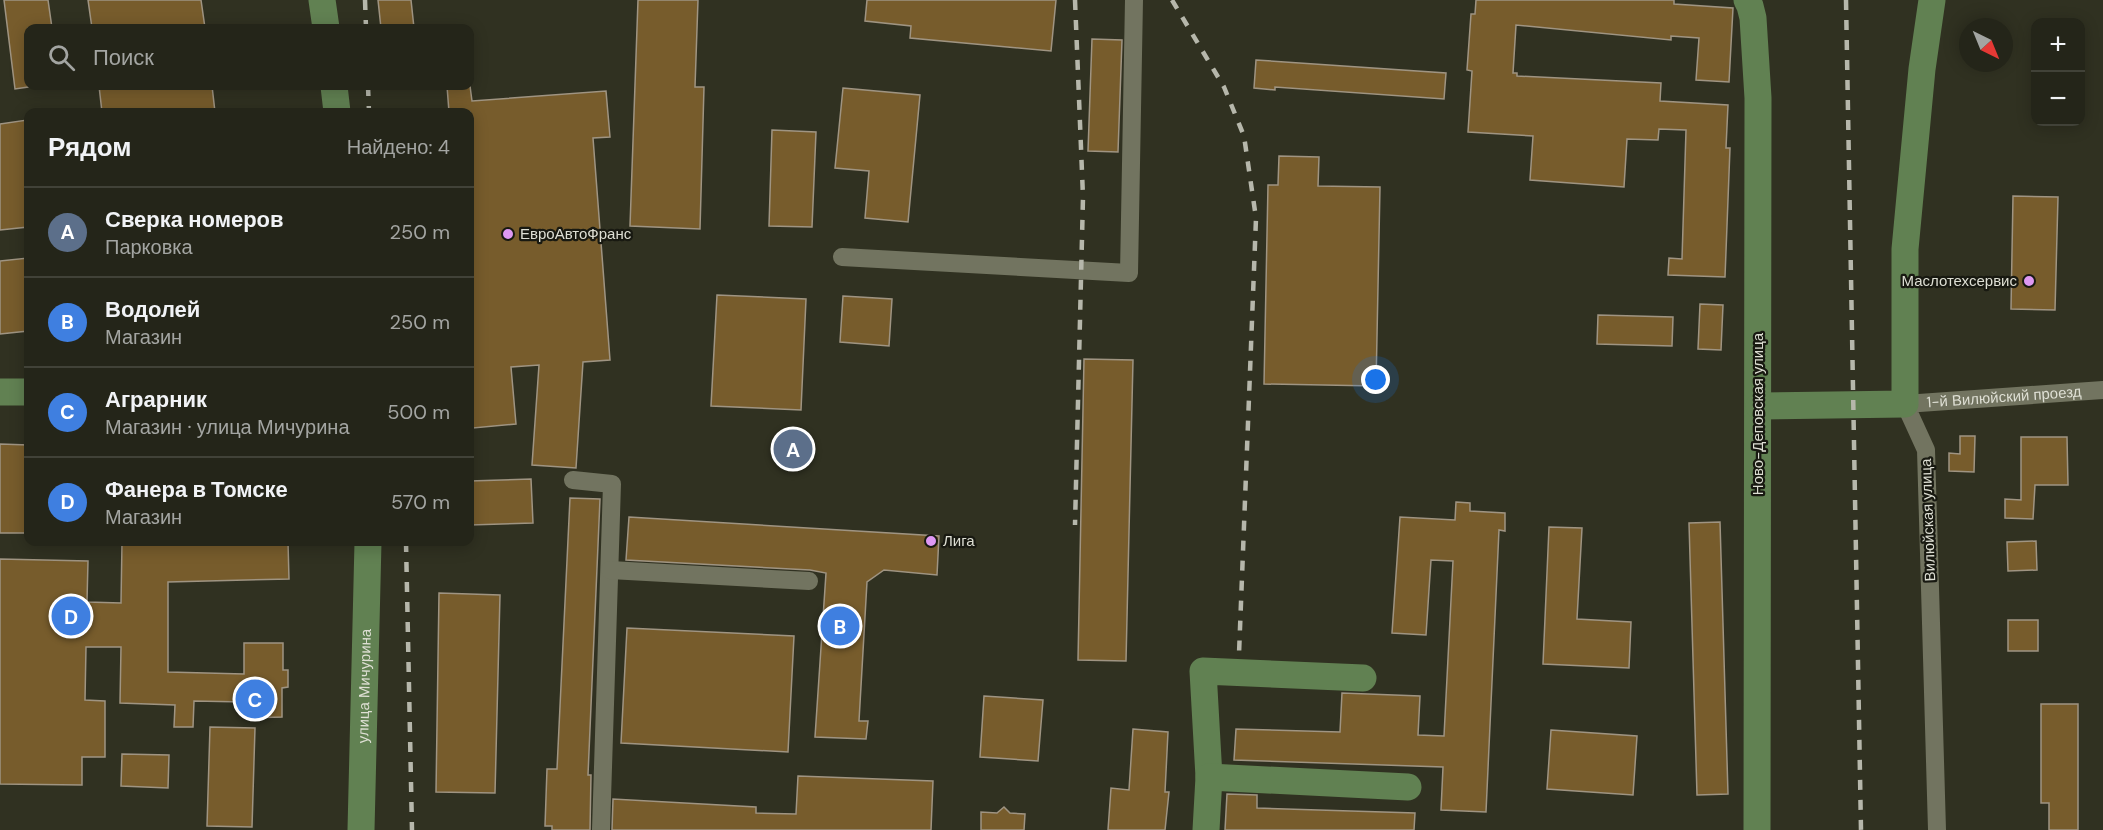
<!DOCTYPE html>
<html lang="ru">
<meta charset="utf-8">
<style>
body{margin:0;font-family:"DM Sans",sans-serif;background:#303126;color:#f1f3f6}
.controls{position:absolute;right:18px;top:18px;display:grid;overflow:hidden;border-radius:12px;box-shadow:0 3px 15px #0003}
.controls button{width:54px;height:54px;display:grid;place-items:center;padding:0;border:0;border-bottom:2px solid #414238;background:#242519;color:#f1f3f6;font:30px sans-serif}
.compass{position:absolute;left:1959px;top:18px;width:54px;height:54px;border-radius:50%;background:#242519;box-shadow:0 3px 15px #0003;rotate:137deg}
.you{position:absolute;left:1376px;top:380px;width:21px;height:21px;margin:-15px;border:4px solid #fff;border-radius:50%;background:#1a73e8;box-shadow:0 0 0 9px #1a73e833}
.badge{display:grid;place-items:center;width:39px;height:39px;border-radius:50%;background:#de98f3;color:#fff;font-size:20px;font-weight:700}
.pin{position:absolute;translate:-50% -50%;border:3px solid #fff;box-shadow:0 2px 6px #0006}
.list{margin:0;padding:0;list-style:none}
h2{display:flex;justify-content:space-between;align-items:center;height:78px;margin:0;padding:0 24px;font-size:26px}
h2 small{font-size:20px;font-weight:400;color:#a3a5a2}
.list li{display:grid;grid-template-columns:39px 1fr auto;gap:18px;align-items:center;box-sizing:border-box;height:90px;padding:0 24px;border-top:2px solid #414238}
.list b{display:block;font-size:22px;white-space:nowrap}
.list p{margin:0;font-size:20px;white-space:nowrap;color:#a3a5a2}
.list em{font-size:20px;font-style:normal;color:#a3a5a2}
.icon{flex:none;width:33px;height:33px;fill:none;stroke:currentColor;stroke-width:2;stroke-linecap:round;stroke-linejoin:round}
.map{position:relative;flex:none;width:2103px;height:830px;overflow:hidden}
.search{position:absolute;background:#242519;box-shadow:0 3px 15px #0003;left:24px;top:24px;width:450px;height:66px;display:flex;align-items:center;gap:15px;box-sizing:border-box;padding:0 21px;border-radius:12px;color:#a3a5a2;font-size:22px}
.panel{position:absolute;background:#242519;box-shadow:0 3px 15px #0003;left:24px;top:108px;width:450px;height:438px;border-radius:12px}
.map>svg:first-child{display:block}
.building{fill:#775c2c;stroke:#9f9482;stroke-width:1.5}
.lines{fill:none;stroke-linecap:round;stroke-linejoin:round}
.street{stroke:#727460;stroke-width:18}
.secondary{stroke:#618152;stroke-width:27}
.rail{stroke:#b6b7ab;stroke-width:4.5;stroke-dasharray:10 10;stroke-linecap:butt}
.poi-dot{fill:#de98f3;stroke:#181911;stroke-width:2}
.labels{text-anchor:middle;stroke-width:4.5;stroke-linejoin:round;paint-order:stroke}
.poi-label{font-size:15px;fill:#dedfd4;stroke:#181911;text-anchor:start}
.street-label{font-size:15px;fill:#dedfd4;stroke:#181911}
</style>
<div class="map">
<svg width="2103" height="830" viewBox="0 0 2103 830">
<rect width="100%" height="100%" fill="#303121"/>
<path class="building" d="M4 0H48L52 28H28V87L15 89Z
M88 0H201L205 28H92Z
M378 0H411L414 28H381Z
M638 0H698L695 87H704L700 229 630 226Z
M867 0H1056L1051 51 910 38 911 26 865 21Z
M1476 0H1674V4L1733 8 1729 82 1696 80 1699 38 1671 36V40L1516 25 1513 73H1517V76L1661 83 1660 101 1728 105 1726 148H1730L1725 277 1668 275 1669 258 1682 259 1686 130 1659 129 1658 140 1627 139 1624 187 1530 180 1533 136 1468 132 1472 71 1467 70 1471 14H1475Z
M1092 39 1122 40 1118 152 1088 151Z
M1256 60 1446 73 1444 99 1275 87V90L1254 88Z
M99 86H212L215 112H102Z
M447 86H470L472 101 606 91 610 137 593 138 610 360 583 362 576 468 532 465 539 365 511 367 516 424 473 428 470 388V112H449Z
M843 88 920 95 908 222 865 218 869 171 835 168Z
M27 120 28 227 0 230V124Z
M772 130 816 132 812 227 769 226Z
M1279 156 1319 157 1318 186 1380 187 1376 386 1264 384 1268 185H1278Z
M2013 196 2058 197 2055 310 2011 309Z
M28 258V331L0 334V261Z
M717 295 806 299 801 410 711 406Z
M843 296 892 299 889 346 840 342Z
M1700 304 1723 305 1721 350 1698 349Z
M1598 315 1673 317 1672 346 1597 344Z
M1084 359 1133 360 1126 661 1078 660Z
M1960 436H1975L1974 472 1949 471V453L1960 454Z
M2021 437H2067L2068 485H2035L2033 519 2005 518V499L2021 500Z
M0 444 28 445V533H0Z
M531 479 533 523 470 525V481Z
M570 498 600 499 588 775H591L590 830H552V826H545L547 769H557Z
M1456 502 1470 503V511L1505 513V531L1499 530 1486 812 1441 810 1443 767 1234 760 1236 729 1340 732 1342 693 1420 696 1418 735 1444 736 1453 561 1431 560 1426 635 1392 633 1400 517 1455 520Z
M629 517 939 536 937 575 884 570 867 582 859 721H868L866 739 815 737 826 573 810 570 626 560Z
M1720 522 1728 794 1697 795 1689 523Z
M1549 527 1582 528 1577 619 1631 622 1629 668 1543 664Z
M2036 541 2037 570 2008 571 2007 542Z
M122 542H288L289 579 168 582V672L244 674V643H283V670H288V687L282 688V717L245 718V702L194 701 193 727H174L175 705 120 703 121 647H86L85 700 105 701V757H82V785L0 784V559L88 561 87 602 121 603Z
M439 593 500 595 495 793 436 792Z
M2008 620H2038V651H2008Z
M627 628 794 636 788 752 621 743Z
M984 696 1043 700 1038 761 980 757Z
M2041 704H2078V830H2049V803H2041Z
M210 727 255 728 252 827 207 826Z
M1133 729 1168 732 1165 792H1169L1165 830H1108L1111 788 1129 790Z
M1551 730 1637 736 1633 795 1547 789Z
M122 754 169 755 168 788 121 786Z
M798 776 933 781 931 830H612L613 799 756 807V813L796 814Z
M1227 794 1257 795V808L1415 813 1414 830H1225Z
M1004 807 1010 813 1025 814 1024 830H981V812L997 813Z"/>
<g class="lines">
<g class="street">
<path d="M842 257 1129 273 1134 0"/>
<path d="M573 480 612 484 601 830"/>
<path d="M610 570 809 581"/>
<path id="s1" d="M1937 830 1926 450 1905 404 2103 390"/>
</g>
<g class="secondary">
<path d="M322 0 326 28"/>
<path d="M1747 0 1750 6 1753 18 1758 98 1757 830"/>
<path d="M334 86 337 112"/>
<path d="M0 392H28"/>
<path d="M1759 406 1905 404V249L1922 69 1932 0"/>
<path d="M1209 777 1203 671 1363 678"/>
<path id="s2" d="M361 830 368 542"/>
<path d="M1206 830 1209 777 1408 787"/>
</g>
<path class="rail" d="M365 0 366 28
M1075 0 1083 197 1075 525
M1172 0 1224 87 1244 136 1256 218 1239 654
M1846 0 1861 830
M368 86 369 112
M406 542 412 830"/>
</g>
<g class="poi-dot">
<circle cx="508" cy="234" r="6"/>
<circle cx="2029" cy="281" r="6"/>
<circle cx="931" cy="541" r="6"/>
</g>
<g class="labels">
<g class="poi-label">
<text x="520" y="239">ЕвроАвтоФранс</text>
<text x="2017" y="286" text-anchor="end">Маслотехсервис</text>
<text x="943" y="546">Лига</text>
</g>
<g class="street-label">
<text dy="5" stroke="none"><textPath href="#s1" startOffset="530">1-й Вилюйский проезд</textPath></text>
<text transform="translate(1758 414) rotate(-90)" y="5">Ново-Деповская улица</text>
<text transform="translate(1928 520) rotate(-92)" y="5">Вилюйская улица</text>
<text dy="5" stroke="none"><textPath href="#s2" startOffset="144">улица Мичурина</textPath></text>
</g>
</g>
</svg>
<div class="controls">
<button>+</button>
<button>−</button>
</div>
<svg class="compass" viewBox="-18 -18 36 36"><path d="M0-13l5 13h-10z" fill="#e53935"/><path d="M0 13l5-13h-10z" fill="#a3a5a2"/></svg>
<div class="you"></div>
<div class="pin badge" style="left:793px;top:449px;background:#5c6f8a">A</div>
<div class="pin badge" style="left:840px;top:626px;background:#3f7fe0">B</div>
<div class="pin badge" style="left:255px;top:699px;background:#3f7fe0">C</div>
<div class="pin badge" style="left:71px;top:616px;background:#3f7fe0">D</div>
<div class="search"><svg class="icon" aria-label="search" viewBox="0 0 24 24"><circle cx="10" cy="10" r="6"/><path d="M15 15l6 6"/></svg>Поиск</div>
<section class="panel">
<h2>Рядом<small>Найдено: 4</small></h2>
<ul class="list">
<li><span class="badge" style="background:#5c6f8a">A</span><div><b>Сверка номеров</b><p>Парковка</p></div><em>250 m</em></li>
<li><span class="badge" style="background:#3f7fe0">B</span><div><b>Водолей</b><p>Магазин</p></div><em>250 m</em></li>
<li><span class="badge" style="background:#3f7fe0">C</span><div><b>Аграрник</b><p>Магазин · улица Мичурина</p></div><em>500 m</em></li>
<li><span class="badge" style="background:#3f7fe0">D</span><div><b>Фанера в Томске</b><p>Магазин</p></div><em>570 m</em></li>
</ul>
</section>
</div>
